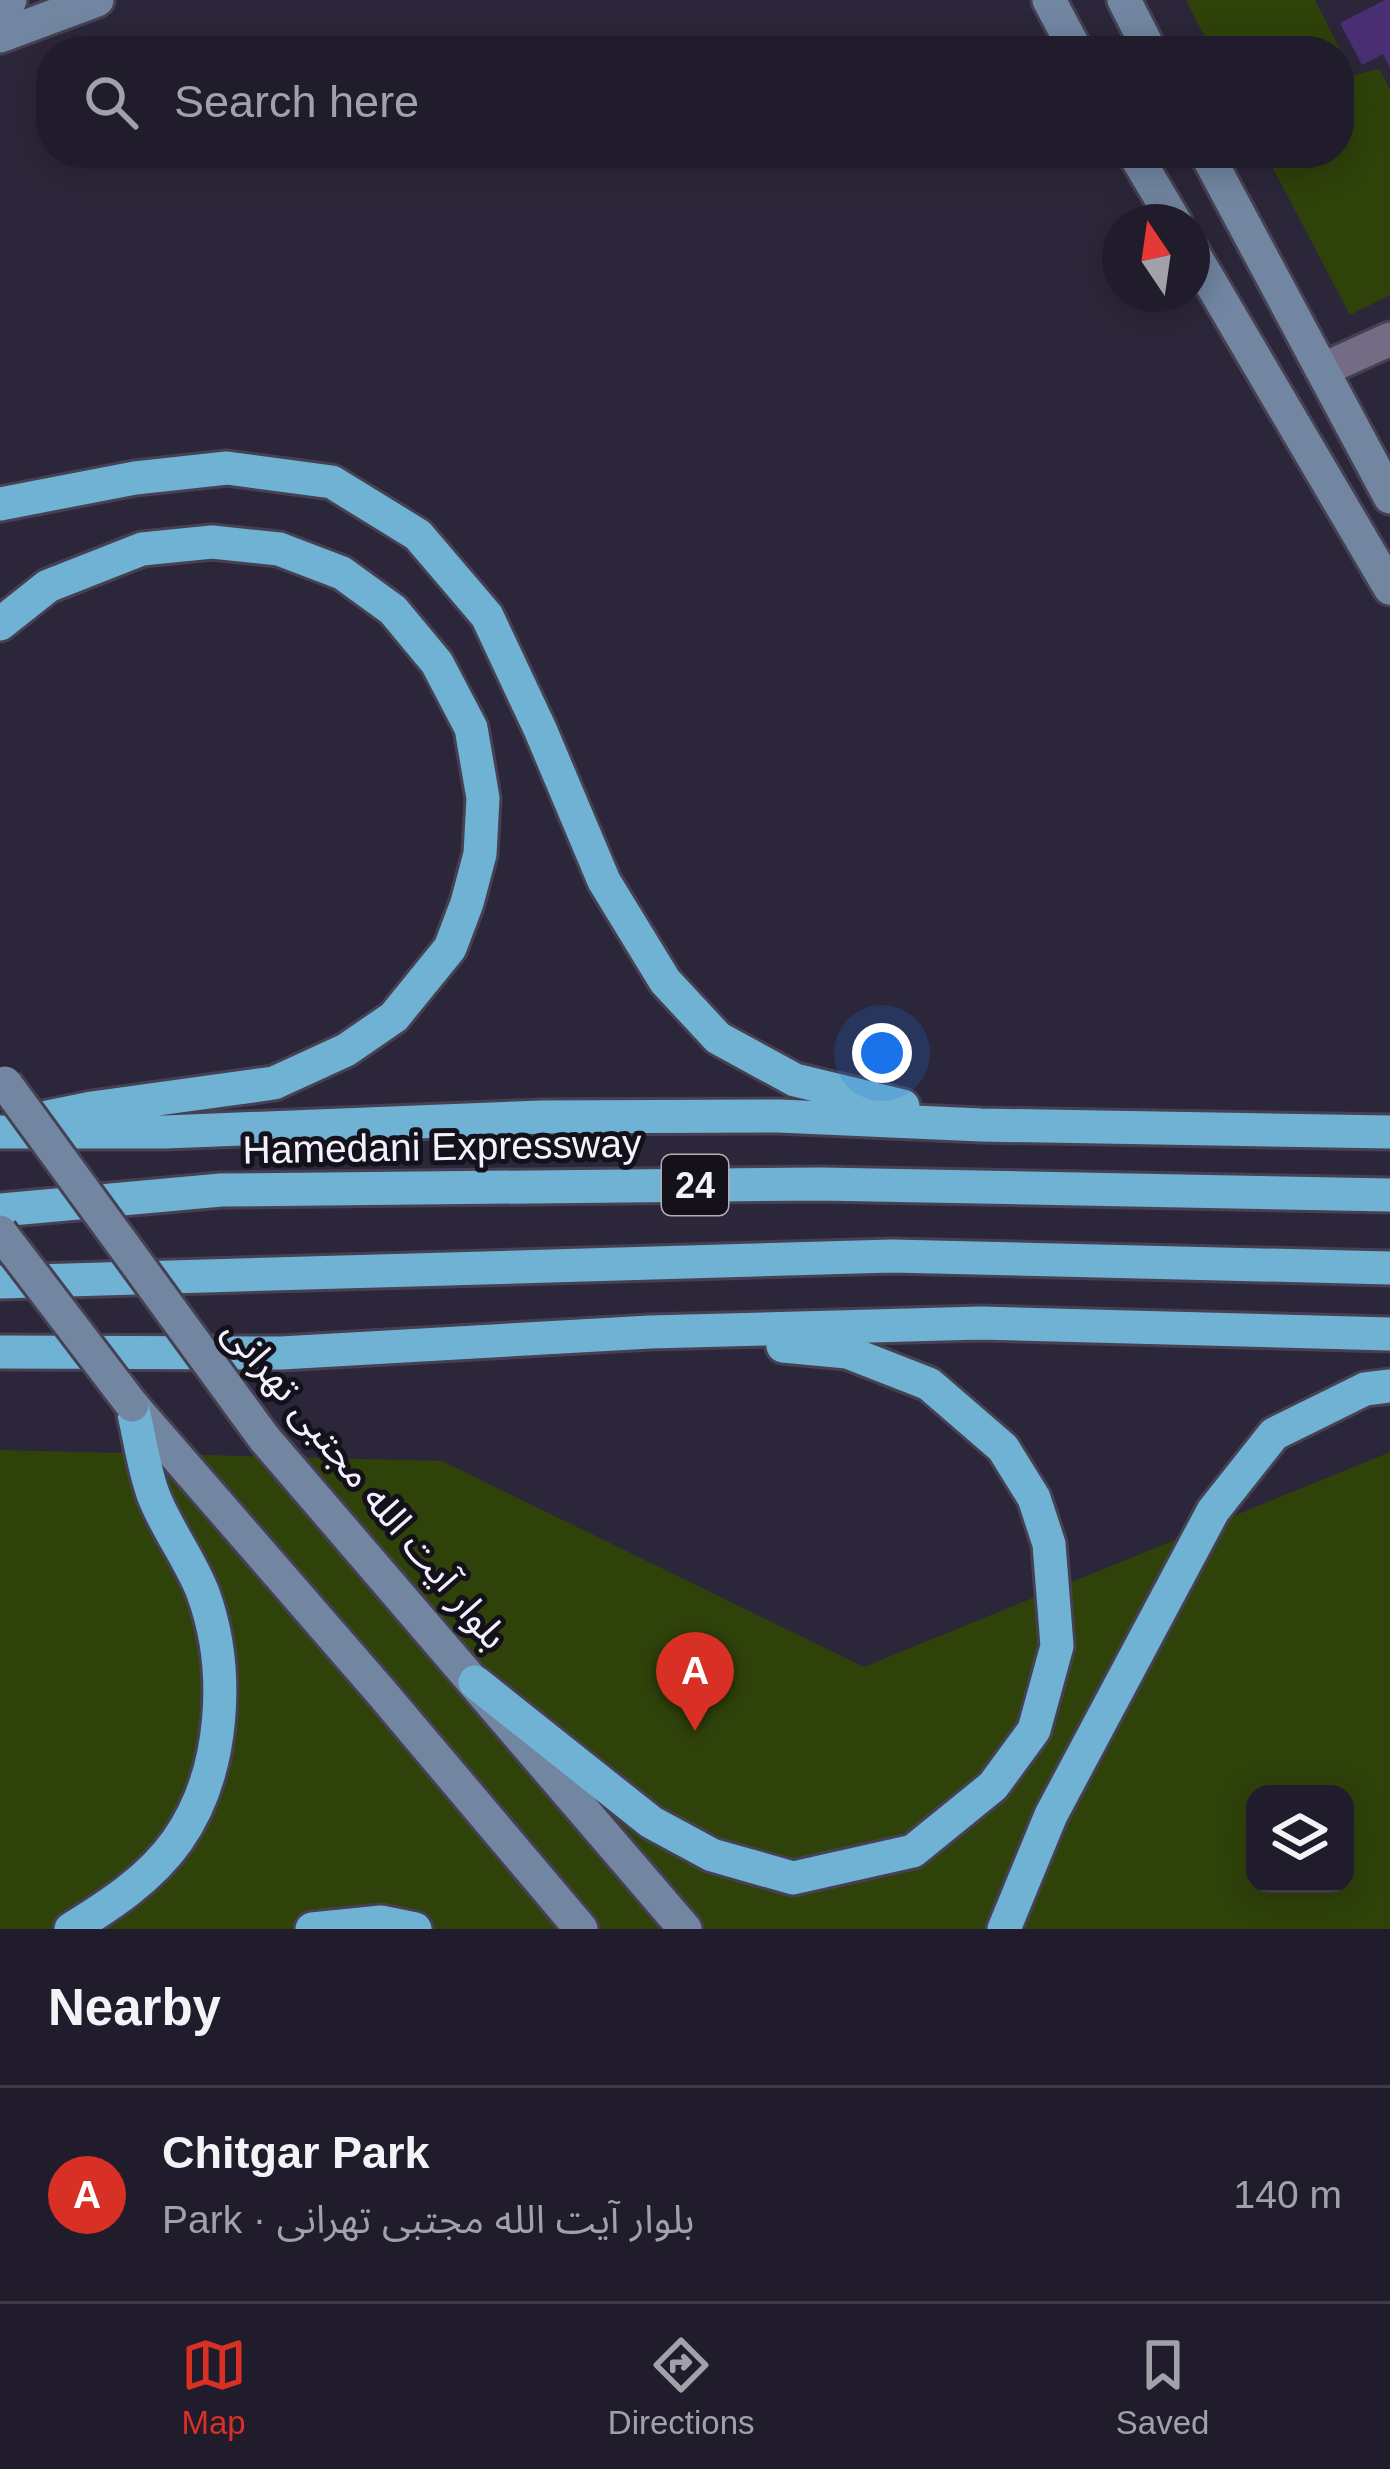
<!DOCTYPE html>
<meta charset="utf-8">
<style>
body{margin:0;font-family:Arial,"Noto Sans Arabic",sans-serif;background:#2d2938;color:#f1f3f6}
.controls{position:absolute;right:36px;bottom:36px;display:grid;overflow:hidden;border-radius:24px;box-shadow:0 6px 30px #0003}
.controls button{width:108px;height:108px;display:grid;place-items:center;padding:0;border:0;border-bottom:3px solid #3e3a48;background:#211c2c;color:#f1f3f6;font:60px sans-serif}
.compass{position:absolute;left:1102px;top:204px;width:108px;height:108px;border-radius:50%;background:#211c2c;box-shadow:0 6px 30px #0003;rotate:347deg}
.you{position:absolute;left:882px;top:1053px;width:42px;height:42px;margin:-30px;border:9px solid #fff;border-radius:50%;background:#1a73e8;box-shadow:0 0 0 18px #1a73e833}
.badge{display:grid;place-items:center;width:78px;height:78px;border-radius:50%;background:#d93025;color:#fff;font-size:39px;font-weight:700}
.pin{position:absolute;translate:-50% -99px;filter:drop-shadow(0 3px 6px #0008)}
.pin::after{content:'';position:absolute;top:63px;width:42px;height:36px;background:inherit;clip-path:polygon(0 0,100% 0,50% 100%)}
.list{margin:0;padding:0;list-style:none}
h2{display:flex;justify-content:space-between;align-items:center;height:156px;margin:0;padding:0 48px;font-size:51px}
h2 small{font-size:39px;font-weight:400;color:#a2a1a9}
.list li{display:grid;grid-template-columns:78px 1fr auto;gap:36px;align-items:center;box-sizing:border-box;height:216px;padding:0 48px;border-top:3px solid #3e3a48}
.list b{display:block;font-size:45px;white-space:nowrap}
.list p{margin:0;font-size:39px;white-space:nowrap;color:#a2a1a9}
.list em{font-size:39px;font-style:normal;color:#a2a1a9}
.icon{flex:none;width:66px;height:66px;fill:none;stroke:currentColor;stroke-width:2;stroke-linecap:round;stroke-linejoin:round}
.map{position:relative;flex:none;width:1390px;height:1929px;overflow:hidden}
.search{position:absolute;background:#211c2c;box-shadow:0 6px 30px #0003;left:36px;right:36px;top:36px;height:132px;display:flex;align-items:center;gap:30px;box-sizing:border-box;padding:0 42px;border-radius:48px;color:#a2a1a9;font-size:45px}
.sheet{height:372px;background:#211c2c}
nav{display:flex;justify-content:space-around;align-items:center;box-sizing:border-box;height:168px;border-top:3px solid #3e3a48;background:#211c2c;font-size:33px;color:#a2a1a9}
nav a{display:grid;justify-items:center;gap:6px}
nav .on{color:#d93025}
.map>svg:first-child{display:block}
.green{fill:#2f420a;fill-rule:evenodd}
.building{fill:#4a2f75}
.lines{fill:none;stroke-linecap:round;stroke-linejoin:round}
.minor-casing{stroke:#464152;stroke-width:39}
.secondary-casing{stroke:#464152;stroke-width:39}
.trunk-casing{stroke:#464152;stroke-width:39}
.minor{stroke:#736c84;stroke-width:33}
.secondary{stroke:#7286a2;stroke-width:33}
.trunk{stroke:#70b2d4;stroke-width:33}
.secondary-bridge-casing{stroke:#464152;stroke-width:39;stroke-linecap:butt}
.secondary-bridge{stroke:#7286a2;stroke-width:33}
.labels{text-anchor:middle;stroke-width:10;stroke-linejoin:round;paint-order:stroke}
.shield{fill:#14111a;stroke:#b1aeba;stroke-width:3}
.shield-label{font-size:36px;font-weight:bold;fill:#f4f1ff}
.street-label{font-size:39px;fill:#f4f1ff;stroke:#14111a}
</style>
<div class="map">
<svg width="1390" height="1929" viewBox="0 0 1390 1929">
<rect width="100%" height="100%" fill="#2c263a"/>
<path class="green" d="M1186 0H1315L1353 75 1379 69 1390 89V295L1350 315 1265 153H1339V51H1212Z
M0 1450 442 1461 864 1667 1390 1452V1929H0ZM1255 1794H1345V1884H1255Z"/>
<path class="building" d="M1385 0H1390V68L1383 54 1362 65 1340 23Z"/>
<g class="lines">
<g class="minor-casing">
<path id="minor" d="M1322 370 1390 339"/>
</g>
<g class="secondary-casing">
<path id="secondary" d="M1049 0 1076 51
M1124 0 1150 51
M0 4 10 0
M0 36 97 0
M1134 153 1175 222
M1206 153 1390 497
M1192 251 1390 588
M132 1405 381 1692 581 1929
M264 1438 685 1929"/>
</g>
<g class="trunk-casing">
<path id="trunk" d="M0 504 135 478 227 468 332 482 418 535 487 616 540 729 604 881 665 981 718 1038 795 1080 903 1106
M0 624 48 586 142 549 212 542 279 549 342 573 393 610 437 663 471 728 483 798 480 854 467 903 450 948 394 1017 346 1050 274 1083 92 1108 43 1118
M0 1132H165L542 1117 779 1116 981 1125 1390 1132
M0 1210 221 1190 821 1184 1390 1195
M0 1282 892 1256 1390 1268
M0 1352 281 1353 650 1332 981 1323 1390 1334
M475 1682 651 1822 712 1855 793 1878 913 1851 993 1786 1034 1730 1057 1646 1049 1544 1034 1498 1003 1448 929 1384 847 1352 783 1346
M71 1929C110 1905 150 1879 177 1841 225 1773 231 1670 203 1593 190 1559 165 1527 153 1494 143 1466 139 1434 132 1405
M312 1929 381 1922 415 1929
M1004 1929 1051 1815 1213 1511 1274 1434 1365 1389 1390 1386"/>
</g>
<use href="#minor" class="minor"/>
<use href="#secondary" class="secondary"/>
<use href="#trunk" class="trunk"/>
<g class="secondary-bridge-casing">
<path id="secondary-bridge" d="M5 1083 264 1438
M0 1232 132 1405"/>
</g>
<use href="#secondary-bridge" class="secondary-bridge"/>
</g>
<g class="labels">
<rect class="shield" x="662" y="1155" width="66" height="60" rx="9"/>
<g class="shield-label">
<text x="695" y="1198">24</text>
</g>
<g class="street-label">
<text transform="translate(442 1146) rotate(-1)" y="14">Hamedani Expressway</text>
<text transform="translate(366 1483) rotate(50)" y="14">بلوار آیت الله مجتبی تهرانی</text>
</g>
</g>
</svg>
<div class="controls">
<button><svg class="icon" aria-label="layers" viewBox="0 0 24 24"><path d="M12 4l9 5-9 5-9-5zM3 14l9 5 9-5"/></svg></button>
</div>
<svg class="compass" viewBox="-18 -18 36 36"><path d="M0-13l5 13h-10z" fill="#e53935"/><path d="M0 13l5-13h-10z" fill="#a2a1a9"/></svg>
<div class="you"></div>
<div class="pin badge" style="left:695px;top:1731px">A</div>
<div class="search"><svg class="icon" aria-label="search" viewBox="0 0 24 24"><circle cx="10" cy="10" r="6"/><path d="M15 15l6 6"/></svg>Search here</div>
</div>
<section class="sheet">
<h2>Nearby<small></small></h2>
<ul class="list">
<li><span class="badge">A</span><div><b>Chitgar Park</b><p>Park · بلوار آیت الله مجتبی تهرانی</p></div><em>140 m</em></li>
</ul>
</section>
<nav>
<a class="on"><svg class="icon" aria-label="map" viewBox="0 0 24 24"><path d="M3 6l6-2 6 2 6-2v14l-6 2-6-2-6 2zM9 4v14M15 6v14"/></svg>Map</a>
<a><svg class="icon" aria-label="directions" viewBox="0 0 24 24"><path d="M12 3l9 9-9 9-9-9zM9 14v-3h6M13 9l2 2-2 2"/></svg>Directions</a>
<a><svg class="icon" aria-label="saved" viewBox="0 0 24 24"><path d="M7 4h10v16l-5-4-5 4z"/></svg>Saved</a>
</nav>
